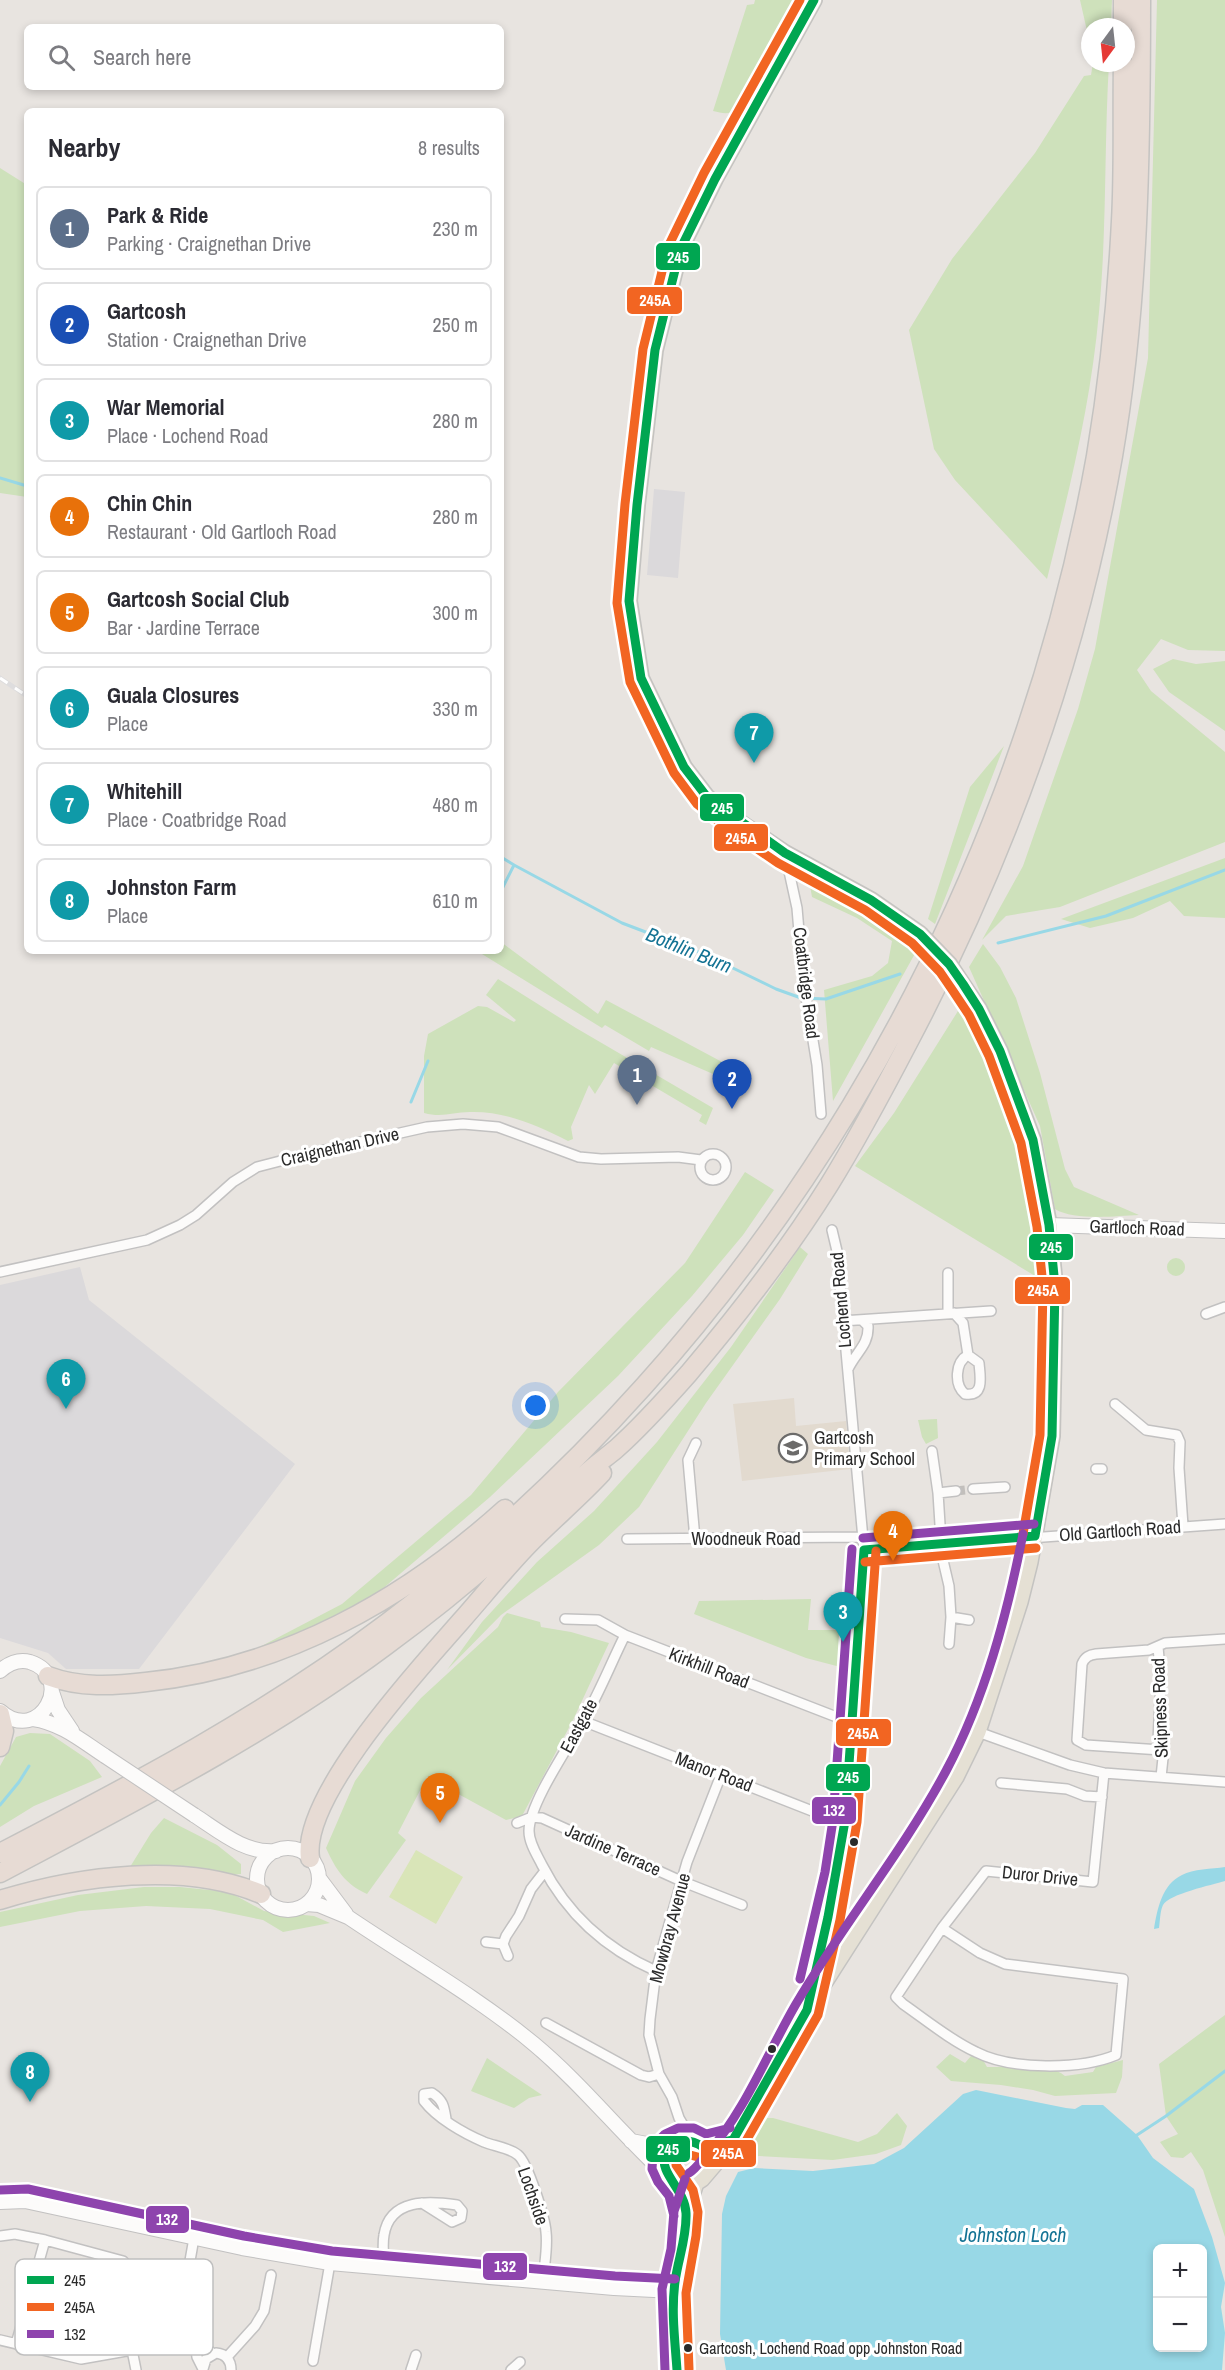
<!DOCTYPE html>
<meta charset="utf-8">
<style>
body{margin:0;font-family:"Archivo Narrow",sans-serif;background:#f7f7f7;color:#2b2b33}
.controls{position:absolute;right:18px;bottom:18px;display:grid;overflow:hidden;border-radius:9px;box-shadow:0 3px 9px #0003}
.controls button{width:54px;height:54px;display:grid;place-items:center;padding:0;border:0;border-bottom:2px solid #e1e1e2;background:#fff;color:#2b2b33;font:30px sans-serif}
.compass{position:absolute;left:1081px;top:18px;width:54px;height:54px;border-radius:50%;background:#fff;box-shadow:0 3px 9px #0003;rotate:195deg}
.you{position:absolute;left:536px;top:1406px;width:21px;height:21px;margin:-15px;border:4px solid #fff;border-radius:50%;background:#1a73e8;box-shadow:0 0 0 9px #1a73e833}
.badge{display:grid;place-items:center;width:39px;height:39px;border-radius:50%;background:#d93025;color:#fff;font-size:20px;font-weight:700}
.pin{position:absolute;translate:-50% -50px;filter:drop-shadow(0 2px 3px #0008)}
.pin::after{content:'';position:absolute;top:32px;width:21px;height:18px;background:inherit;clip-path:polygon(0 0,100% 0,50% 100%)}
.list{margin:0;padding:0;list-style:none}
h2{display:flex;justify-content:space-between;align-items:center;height:78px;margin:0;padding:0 24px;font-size:26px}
h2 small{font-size:20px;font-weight:400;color:#7c7c81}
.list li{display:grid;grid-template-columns:39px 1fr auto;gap:18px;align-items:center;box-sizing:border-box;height:84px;margin:0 12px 12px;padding:0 12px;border:2px solid #e1e1e2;border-radius:9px}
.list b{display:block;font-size:22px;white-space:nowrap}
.list p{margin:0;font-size:20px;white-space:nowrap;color:#7c7c81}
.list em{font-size:20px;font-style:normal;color:#7c7c81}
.icon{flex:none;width:33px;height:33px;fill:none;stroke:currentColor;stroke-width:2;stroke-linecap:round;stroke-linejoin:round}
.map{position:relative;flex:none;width:1225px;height:2370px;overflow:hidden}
.search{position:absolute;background:#fff;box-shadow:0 3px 9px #0003;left:24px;top:24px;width:480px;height:66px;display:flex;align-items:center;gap:15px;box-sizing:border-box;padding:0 21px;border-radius:9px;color:#7c7c81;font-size:22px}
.panel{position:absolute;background:#fff;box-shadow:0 3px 9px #0003;left:24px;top:108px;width:480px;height:846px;border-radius:9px}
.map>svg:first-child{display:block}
.industrial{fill:#dbd9db}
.education{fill:#e2dacf}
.green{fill:#cee1bb}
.pitch{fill:#d9e5b8}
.water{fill:#98d8e6;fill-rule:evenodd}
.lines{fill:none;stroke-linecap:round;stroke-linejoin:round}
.stream{stroke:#98d8e6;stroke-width:3}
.street-tunnel{stroke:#c2bfbc;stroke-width:9;stroke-dasharray:9 4.5;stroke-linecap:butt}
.street-casing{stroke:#c2c1c1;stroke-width:12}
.secondary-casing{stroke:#c2c1c1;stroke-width:16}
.primary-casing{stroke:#c4c3c1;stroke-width:18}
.highway-casing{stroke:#c4c3c1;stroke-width:21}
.street{stroke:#fcfbfa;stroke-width:9}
.secondary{stroke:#fcfbfa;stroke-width:14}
.primary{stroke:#e5e0d4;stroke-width:15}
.highway{stroke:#e7dbd4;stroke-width:18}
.rail-casing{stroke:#deddde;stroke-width:5}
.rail{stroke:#fff;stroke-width:3;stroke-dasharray:9;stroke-linecap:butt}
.secondary-bridge-casing{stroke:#c2c1c1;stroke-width:16;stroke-linecap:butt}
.primary-bridge-casing{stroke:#c4c3c1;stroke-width:18;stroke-linecap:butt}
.secondary-bridge{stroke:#fcfbfa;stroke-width:14}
.primary-bridge{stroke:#e5e0d4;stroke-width:15}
.bus-1-casing{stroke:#fff;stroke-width:14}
.bus-2-casing{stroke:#fff;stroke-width:14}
.bus-3-casing{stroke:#fff;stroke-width:14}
.bus-1{stroke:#00a651;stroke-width:9}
.bus-2{stroke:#f26522;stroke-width:9}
.bus-3{stroke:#8e44ad;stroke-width:9}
.bus-dot{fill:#2a2a2a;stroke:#fff;stroke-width:2}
.labels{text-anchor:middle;stroke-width:6;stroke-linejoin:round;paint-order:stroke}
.bus-label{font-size:16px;fill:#2a2a2a;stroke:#fff;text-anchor:start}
.street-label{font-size:18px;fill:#2a2a2a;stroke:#fff}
.poi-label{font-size:18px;fill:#2a2a2a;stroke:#fff;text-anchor:start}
.water-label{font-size:20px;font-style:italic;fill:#147394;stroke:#fff}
.key{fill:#fff;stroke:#bfbfbf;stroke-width:1.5}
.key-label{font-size:16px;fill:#2a2a2a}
.line-badge{stroke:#fff;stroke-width:2}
.badge-label{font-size:16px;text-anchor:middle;font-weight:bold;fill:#fff}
</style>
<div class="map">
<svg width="1225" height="2370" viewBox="0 0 1225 2370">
<rect width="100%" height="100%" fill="#e8e4e0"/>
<path class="industrial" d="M654 489 685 492 678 578 647 575Z
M80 1267 89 1300 295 1464 139 1669H66L48 1653 0 1638V1285Z"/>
<path class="education" d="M794 1398 796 1426 846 1421 850 1469 742 1481 733 1404Z"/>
<path class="green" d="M755 0H797L737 110C728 115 722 113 713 111L747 5 754 4Z
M1080 0H1112L1111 27H1090V44Z
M1157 0H1225V651L1188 650 1161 639 1137 670 1151 691 1225 752V842L1060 907 1006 916 982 940 1023 866 1078 709 1095 649 1148 358Z
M1093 63H1109C1104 146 1107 229 1099 312 1091 404 1069 491 1047 579L955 480 934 449 909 330 952 259 1035 153 1084 76 1091 75Z
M0 168 27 185V497L0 493Z
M1173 659 1196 664 1225 661V731L1169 692 1153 669Z
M1004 746 935 924 928 919 970 787Z
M1225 858V918L1184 916 1170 901 1133 918 1090 928 1061 919Z
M808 875 898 933 917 950 833 1101 824 990 872 976 888 963 892 941 857 918 812 897Z
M501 942 598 1014 606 1000 724 1063 720 1077 651 1047 649 1051 605 1025 602 1028 477 951H501Z
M983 944 1000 967 1016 998 1040 1073 1065 1169 1074 1187 1139 1215C1116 1216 1074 1221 1055 1209L1040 1126 969 967Z
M498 979 576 1028 713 1108 706 1125 699 1121 702 1115 614 1063 595 1094 589 1085 571 1127 573 1139 568 1141C537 1125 505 1111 470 1112 452 1112 443 1118 424 1113V1056L428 1034 478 1006 487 1007 514 1022 516 1020 486 995Z
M963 1003 1013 1119 1032 1211 1035 1276 855 1166 894 1113Z
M745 1172 774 1190 743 1235 692 1296 618 1376 490 1497 380 1591 293 1644 250 1652 342 1604 471 1495 558 1392 685 1263Z
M800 1247 808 1254 780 1299 706 1403 639 1507 599 1545 501 1615 447 1670 482 1622 537 1562 594 1511 657 1442 731 1347Z
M1167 1267a9 9 0 1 1 18 0a9 9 0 1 1-18 0Z
M937 1419 938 1438 926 1444 922 1437 918 1420Z
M811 1599 808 1630H850L848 1669 806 1658 694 1614 699 1601Z
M507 1613 540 1622 541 1627 571 1632 609 1643 573 1720 522 1816 506 1820 427 1777 398 1833 406 1840 367 1894C345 1884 336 1870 326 1848L355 1781 386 1738 421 1698 498 1627 503 1617Z
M30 1733 50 1734 90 1761 102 1777 34 1806 0 1827V1766L16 1737Z
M164 1818 217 1845 241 1864V1874L230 1875 130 1867 151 1833Z
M144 1887H180L229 1892 264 1911 314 1916 330 1923 283 1932 263 1920 210 1909 146 1906 80 1911 0 1927V1912L78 1895Z
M1225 2015V2237L1203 2170 1191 2152 1183 2158 1171 2157 1160 2142 1178 2134 1166 2116 1159 2064Z
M950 2054 965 2063 971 2056 983 2060 987 2067C1006 2067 1052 2063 1065 2076L1093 2072 1096 2067 1123 2060 1122 2077 1116 2093 1055 2096 1033 2090 1001 2085 951 2081 936 2067Z
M487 2058 542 2095 529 2098 514 2108 471 2091Z
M897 2113 907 2126 901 2145 876 2154 833 2160 759 2156 737 2161 760 2118H773L858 2142 877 2134Z"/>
<path class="pitch" d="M416 1850 463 1877 436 1924 389 1897Z"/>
<path class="water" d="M1225 1867V1881C1212 1885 1169 1894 1163 1905 1160 1911 1160 1922 1159 1928L1154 1929C1157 1910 1162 1884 1182 1875 1193 1869 1212 1869 1225 1867Z
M976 2090 1066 2108 1075 2109 1082 2105H1103L1137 2135 1153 2158 1194 2189 1212 2237 1225 2283 1221 2307 1225 2333 1222 2370H726L720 2334 722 2214 726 2196 738 2172 754 2168 813 2171 874 2164 904 2148 963 2094ZM1158 2248H1202V2348H1158Z"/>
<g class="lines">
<path class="stream" d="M0 478 27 486
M501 857 514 865
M501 891 514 865 622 923 706 955 776 989 801 998 826 999 900 974
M998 943 1106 916 1225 870
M411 1102 428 1061
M0 1805 19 1782 29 1766
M1137 2135 1166 2116 1225 2071"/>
<path class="street-tunnel" d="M956 1491 973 1489"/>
<g class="street-casing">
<path id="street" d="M785 853 797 908 803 979 817 1065 821 1114
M700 1167a13 13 0 1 1 26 0a13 13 0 1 1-26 0Z
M0 1272 147 1240 180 1225 196 1215 233 1182 257 1167 311 1153 427 1127 463 1124 498 1127 579 1157 601 1159 678 1157 701 1160
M948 1273V1313
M954 1313 963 1323 968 1355 979 1363C980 1376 985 1397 965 1394 954 1385 955 1362 968 1355
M1206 1314 1225 1307
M842 1321 991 1311
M848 1369C856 1352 869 1345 868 1326L862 1320
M1115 1404 1146 1430 1177 1435 1180 1442 1179 1468 1183 1526
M932 1451 938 1493 942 1556 949 1586 951 1617 969 1620
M1096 1469H1102
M973 1489 1005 1487
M938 1493 956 1491
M627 1539 864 1537
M695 1539 688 1460 696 1443
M864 1550 1225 1524
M565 1619 598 1620 625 1635 852 1723
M625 1635C611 1663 599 1694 583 1721 569 1746 529 1804 529 1831 529 1843 537 1855 542 1865 567 1914 606 1949 656 1971
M949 1644 951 1617
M1158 1647 1161 1681 1158 1740 1163 1758 1161 1777
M583 1721 830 1818 845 1821
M978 1732 1070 1765 1104 1773 1225 1782
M1161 1750 1086 1745 1077 1740 1082 1664C1085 1657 1089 1655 1096 1654L1149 1650 1165 1643 1225 1639
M1001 1783 1067 1789 1085 1796 1102 1797
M517 1823 532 1817 542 1818 681 1881 742 1905
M828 1917 831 1925 851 1940
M942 1928 980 1953 1005 1964 1123 1979 1116 2055C1080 2070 1011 2070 976 2052 950 2040 926 2020 903 2004L896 1997 942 1928 986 1871 1093 1882 1104 1773
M486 1942 503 1944
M508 1956 503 1944 506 1936 519 1916 531 1889 545 1871
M809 2001 837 1874 845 1821 864 1550 837 1251 832 1230
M546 2023 641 2075 649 2077 659 2074
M446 2119C444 2106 443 2100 432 2093L424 2094V2101C437 2118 463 2133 484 2142 494 2146 510 2148 518 2155 528 2163 545 2218 546 2232 548 2248 544 2266 543 2282
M692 2140 679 2118 672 2097 659 2074 649 2035 650 2019 656 1971 670 1921 687 1862 721 1775
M0 2236 15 2234 45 2240
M194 2238 185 2289V2310L194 2336 197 2357 203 2369
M384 2268C384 2257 382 2245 384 2235 390 2198 429 2201 457 2205L462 2211 461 2218 452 2222 422 2203
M194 2336 213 2354
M0 2340 81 2359 132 2350 136 2370
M16 2344 45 2240 123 2261 126 2264 121 2291 132 2350
M227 2357 255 2326 264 2311 271 2275
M313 2361 330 2263
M203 2369 206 2359 216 2353C226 2354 231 2360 231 2370
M411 2370 416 2355
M511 2370 520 2362"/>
</g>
<g class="secondary-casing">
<path id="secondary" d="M1049 1225 1225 1231
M0 1671C9 1663 19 1659 30 1662 76 1677 40 1746 0 1711
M52 1692 58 1710 72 1731
M33 1719C61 1723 82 1741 105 1756
M194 1815C219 1831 245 1854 276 1851
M257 1879a31 31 0 1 1 62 0a31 31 0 1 1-62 0Z
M319 1878 346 1914
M306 1904 319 1905 348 1917C410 1959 476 1996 534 2044 582 2084 621 2134 667 2176
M631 2141 668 2148
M0 2202 25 2201 242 2248 330 2263 614 2288 674 2291"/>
</g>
<g class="primary-casing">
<path id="primary" d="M814 0 715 179 680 250 655 350 637 505 629 601 641 678 684 767 707 797 735 819 785 853 871 900 920 934
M672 2181 688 2185 696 2183 702 2179 726 2151 752 2108 807 2010 956 1777 978 1732 1020 1602 1030 1562 1052 1436 1055 1286 1049 1225 1033 1140 1000 1051 979 1009
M678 2188C629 2134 723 2123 707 2172
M677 2370 674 2291 683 2251 686 2213 696 2183"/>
</g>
<g class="highway-casing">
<path id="highway" d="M1123 27V0
M48 1676C80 1688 113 1686 146 1682 283 1668 404 1600 505 1509
M0 1714 4 1731 0 1747
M0 1853C135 1783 265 1715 387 1623 761 1340 1014 917 1096 456 1109 379 1117 299 1121 221 1124 168 1122 115 1123 63
M310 1858C301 1796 420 1668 461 1621 483 1596 504 1570 527 1546 551 1521 578 1499 602 1473
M0 1873C132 1803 264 1736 384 1647 425 1617 465 1585 503 1551 529 1528 553 1503 580 1479 591 1468 604 1459 616 1449 642 1426 666 1399 689 1373 738 1315 789 1249 829 1185 858 1138 884 1089 909 1041 1006 857 1077 662 1113 456 1139 305 1141 153 1141 0
M0 1900C78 1876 184 1861 261 1894"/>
</g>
<use href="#street" class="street"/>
<use href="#secondary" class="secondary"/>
<use href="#primary" class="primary"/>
<use href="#highway" class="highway"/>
<g class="rail-casing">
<path id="rail" d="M0 678 27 696"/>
</g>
<use href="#rail" class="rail"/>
<g class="secondary-bridge-casing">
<path id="secondary-bridge" d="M105 1756 194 1815"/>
</g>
<g class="primary-bridge-casing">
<path id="primary-bridge" d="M920 934 949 964 979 1009"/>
</g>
<use href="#secondary-bridge" class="secondary-bridge"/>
<use href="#primary-bridge" class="primary-bridge"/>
<g class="bus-1-casing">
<path id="bus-1" d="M814 0 715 179 680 250 655 350 637 505 629 601 641 678 684 767 707 797 785 853 871 900 920 934 949 964 963 984 979 1009 1000 1051 1033 1140 1049 1225 1055 1286 1052 1436 1035 1536
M864 1550 1035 1536
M677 2370C675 2341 671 2311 675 2282 678 2259 687 2237 686 2213 685 2189 659 2174 665 2155 670 2137 690 2138 703 2147L733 2140 807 2010 828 1917 845 1821 864 1550"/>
</g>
<g class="bus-2-casing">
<path id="bus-2" d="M800 0 704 173 668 247 643 349 625 504 617 603 630 682 674 773 697 804 728 829 778 863 865 910 912 943 940 972 953 991 969 1015 989 1056 1021 1143 1037 1227 1043 1286 1040 1435 1023 1534
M865 1562 1036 1548
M689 2369 686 2293 696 2236 698 2212 693 2190 676 2165V2160L683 2153 705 2159 737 2151 742 2148 818 2015 840 1920 857 1822 876 1551"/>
</g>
<g class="bus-3-casing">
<path id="bus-3" d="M863 1538 1034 1524
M800 1979 825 1872 833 1820 852 1549
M689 2173C697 2168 702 2159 708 2153 746 2109 767 2054 796 2004 843 1924 902 1853 946 1771 985 1698 1007 1615 1023 1534
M0 2190 28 2189 244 2236 332 2251 615 2276 675 2279
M674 2216 669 2196 658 2182 652 2169 653 2154 658 2141 665 2134 678 2128H694L706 2134 730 2128
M665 2370 662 2289 671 2249 674 2211 685 2179"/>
</g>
<use href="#bus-1" class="bus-1"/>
<use href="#bus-2" class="bus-2"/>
<use href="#bus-3" class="bus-3"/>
</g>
<defs>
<g id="school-ring" transform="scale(1.5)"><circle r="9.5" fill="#fff" stroke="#6c6b6a" stroke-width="1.5"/><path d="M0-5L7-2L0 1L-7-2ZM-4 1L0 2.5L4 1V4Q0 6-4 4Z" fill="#6c6b6a"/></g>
</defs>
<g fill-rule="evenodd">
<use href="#school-ring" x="793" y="1448"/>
</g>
<g class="bus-dot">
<circle cx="854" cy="1842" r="5"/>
<circle cx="772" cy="2049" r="5"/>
<circle cx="688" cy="2348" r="5"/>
</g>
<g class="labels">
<g class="bus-label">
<text x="699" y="2354">Gartcosh, Lochend Road opp Johnston Road</text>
</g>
<g class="street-label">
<text transform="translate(806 983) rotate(83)" y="6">Coatbridge Road</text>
<text transform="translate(340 1147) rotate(-13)" y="6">Craignethan Drive</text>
<text transform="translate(1137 1228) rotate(2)" y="6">Gartloch Road</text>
<text transform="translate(841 1300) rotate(-95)" y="6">Lochend Road</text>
<text transform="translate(1120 1531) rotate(-4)" y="6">Old Gartloch Road</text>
<text x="746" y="1545">Woodneuk Road</text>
<text transform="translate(709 1668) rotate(21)" y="6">Kirkhill Road</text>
<text transform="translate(1160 1708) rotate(-92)" y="6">Skipness Road</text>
<text transform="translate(579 1726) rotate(-62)" y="6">Eastgate</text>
<text transform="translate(714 1772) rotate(21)" y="6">Manor Road</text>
<text transform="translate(613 1850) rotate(24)" y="6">Jardine Terrace</text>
<text transform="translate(1040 1876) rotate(6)" y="6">Duror Drive</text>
<text transform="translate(670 1928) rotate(-75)" y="6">Mowbray Avenue</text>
<text transform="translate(533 2196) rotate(71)" y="6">Lochside</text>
</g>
<g class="poi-label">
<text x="814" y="1444">Gartcosh<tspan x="814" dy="21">Primary School</tspan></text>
</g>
<g class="water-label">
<text transform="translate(689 950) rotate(22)" y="7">Bothlin Burn</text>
<text x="1013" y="2242">Johnston Loch</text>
</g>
</g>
<rect x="15" y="2259" width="198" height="96" rx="9" class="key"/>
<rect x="27" y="2276" width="27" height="8" fill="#00a651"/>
<rect x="27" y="2303" width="27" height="8" fill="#f26522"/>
<rect x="27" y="2330" width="27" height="8" fill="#8e44ad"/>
<g class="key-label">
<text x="64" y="2286">245</text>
<text x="64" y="2313">245A</text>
<text x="64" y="2340">132</text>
</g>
<g class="line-badge">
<rect x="655" y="242" width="46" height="29" rx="6" fill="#00a651"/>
<rect x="626" y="286" width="57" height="29" rx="6" fill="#f26522"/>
<rect x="699" y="793" width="46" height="29" rx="6" fill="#00a651"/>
<rect x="713" y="823" width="56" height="29" rx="6" fill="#f26522"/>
<rect x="1028" y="1233" width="46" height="28" rx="6" fill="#00a651"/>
<rect x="1014" y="1276" width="57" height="29" rx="6" fill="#f26522"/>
<rect x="835" y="1718" width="57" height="29" rx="6" fill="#f26522"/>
<rect x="825" y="1763" width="46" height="29" rx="6" fill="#00a651"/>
<rect x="811" y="1796" width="46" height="29" rx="6" fill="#8e44ad"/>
<rect x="645" y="2135" width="46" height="28" rx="6" fill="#00a651"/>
<rect x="700" y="2139" width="57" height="29" rx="6" fill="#f26522"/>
<rect x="145" y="2205" width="45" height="29" rx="6" fill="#8e44ad"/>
<rect x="482" y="2252" width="46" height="29" rx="6" fill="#8e44ad"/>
</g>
<g class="badge-label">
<text x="678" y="263">245</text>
<text x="655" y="306">245A</text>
<text x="722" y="814">245</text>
<text x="741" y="844">245A</text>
<text x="1051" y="1253">245</text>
<text x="1043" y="1296">245A</text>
<text x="863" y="1739">245A</text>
<text x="848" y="1783">245</text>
<text x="834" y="1816">132</text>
<text x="668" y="2155">245</text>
<text x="728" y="2159">245A</text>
<text x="167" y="2225">132</text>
<text x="505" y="2272">132</text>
</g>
</svg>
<div class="controls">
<button>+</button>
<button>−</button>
</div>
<svg class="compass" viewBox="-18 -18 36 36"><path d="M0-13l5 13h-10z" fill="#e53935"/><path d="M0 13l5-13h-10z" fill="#7c7c81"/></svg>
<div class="you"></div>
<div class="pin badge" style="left:637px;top:1105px;background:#5c6f8a">1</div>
<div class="pin badge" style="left:732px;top:1109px;background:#1a4fb4">2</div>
<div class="pin badge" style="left:843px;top:1642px;background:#0f9aa8">3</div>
<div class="pin badge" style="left:893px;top:1561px;background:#e8710a">4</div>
<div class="pin badge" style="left:440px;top:1823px;background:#e8710a">5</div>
<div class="pin badge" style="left:66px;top:1409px;background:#0f9aa8">6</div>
<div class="pin badge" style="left:754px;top:763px;background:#0f9aa8">7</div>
<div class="pin badge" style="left:30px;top:2102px;background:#0f9aa8">8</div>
<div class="search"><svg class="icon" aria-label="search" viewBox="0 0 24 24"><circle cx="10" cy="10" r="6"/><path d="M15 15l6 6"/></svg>Search here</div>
<section class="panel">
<h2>Nearby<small>8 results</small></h2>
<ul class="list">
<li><span class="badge" style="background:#5c6f8a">1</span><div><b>Park &amp; Ride</b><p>Parking · Craignethan Drive</p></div><em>230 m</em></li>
<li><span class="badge" style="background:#1a4fb4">2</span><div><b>Gartcosh</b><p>Station · Craignethan Drive</p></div><em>250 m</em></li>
<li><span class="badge" style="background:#0f9aa8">3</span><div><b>War Memorial</b><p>Place · Lochend Road</p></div><em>280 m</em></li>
<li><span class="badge" style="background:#e8710a">4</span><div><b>Chin Chin</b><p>Restaurant · Old Gartloch Road</p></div><em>280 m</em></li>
<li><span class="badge" style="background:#e8710a">5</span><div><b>Gartcosh Social Club</b><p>Bar · Jardine Terrace</p></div><em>300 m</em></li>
<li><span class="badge" style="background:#0f9aa8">6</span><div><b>Guala Closures</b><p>Place</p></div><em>330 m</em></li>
<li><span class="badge" style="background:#0f9aa8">7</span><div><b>Whitehill</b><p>Place · Coatbridge Road</p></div><em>480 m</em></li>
<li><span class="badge" style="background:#0f9aa8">8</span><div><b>Johnston Farm</b><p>Place</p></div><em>610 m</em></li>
</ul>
</section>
</div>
